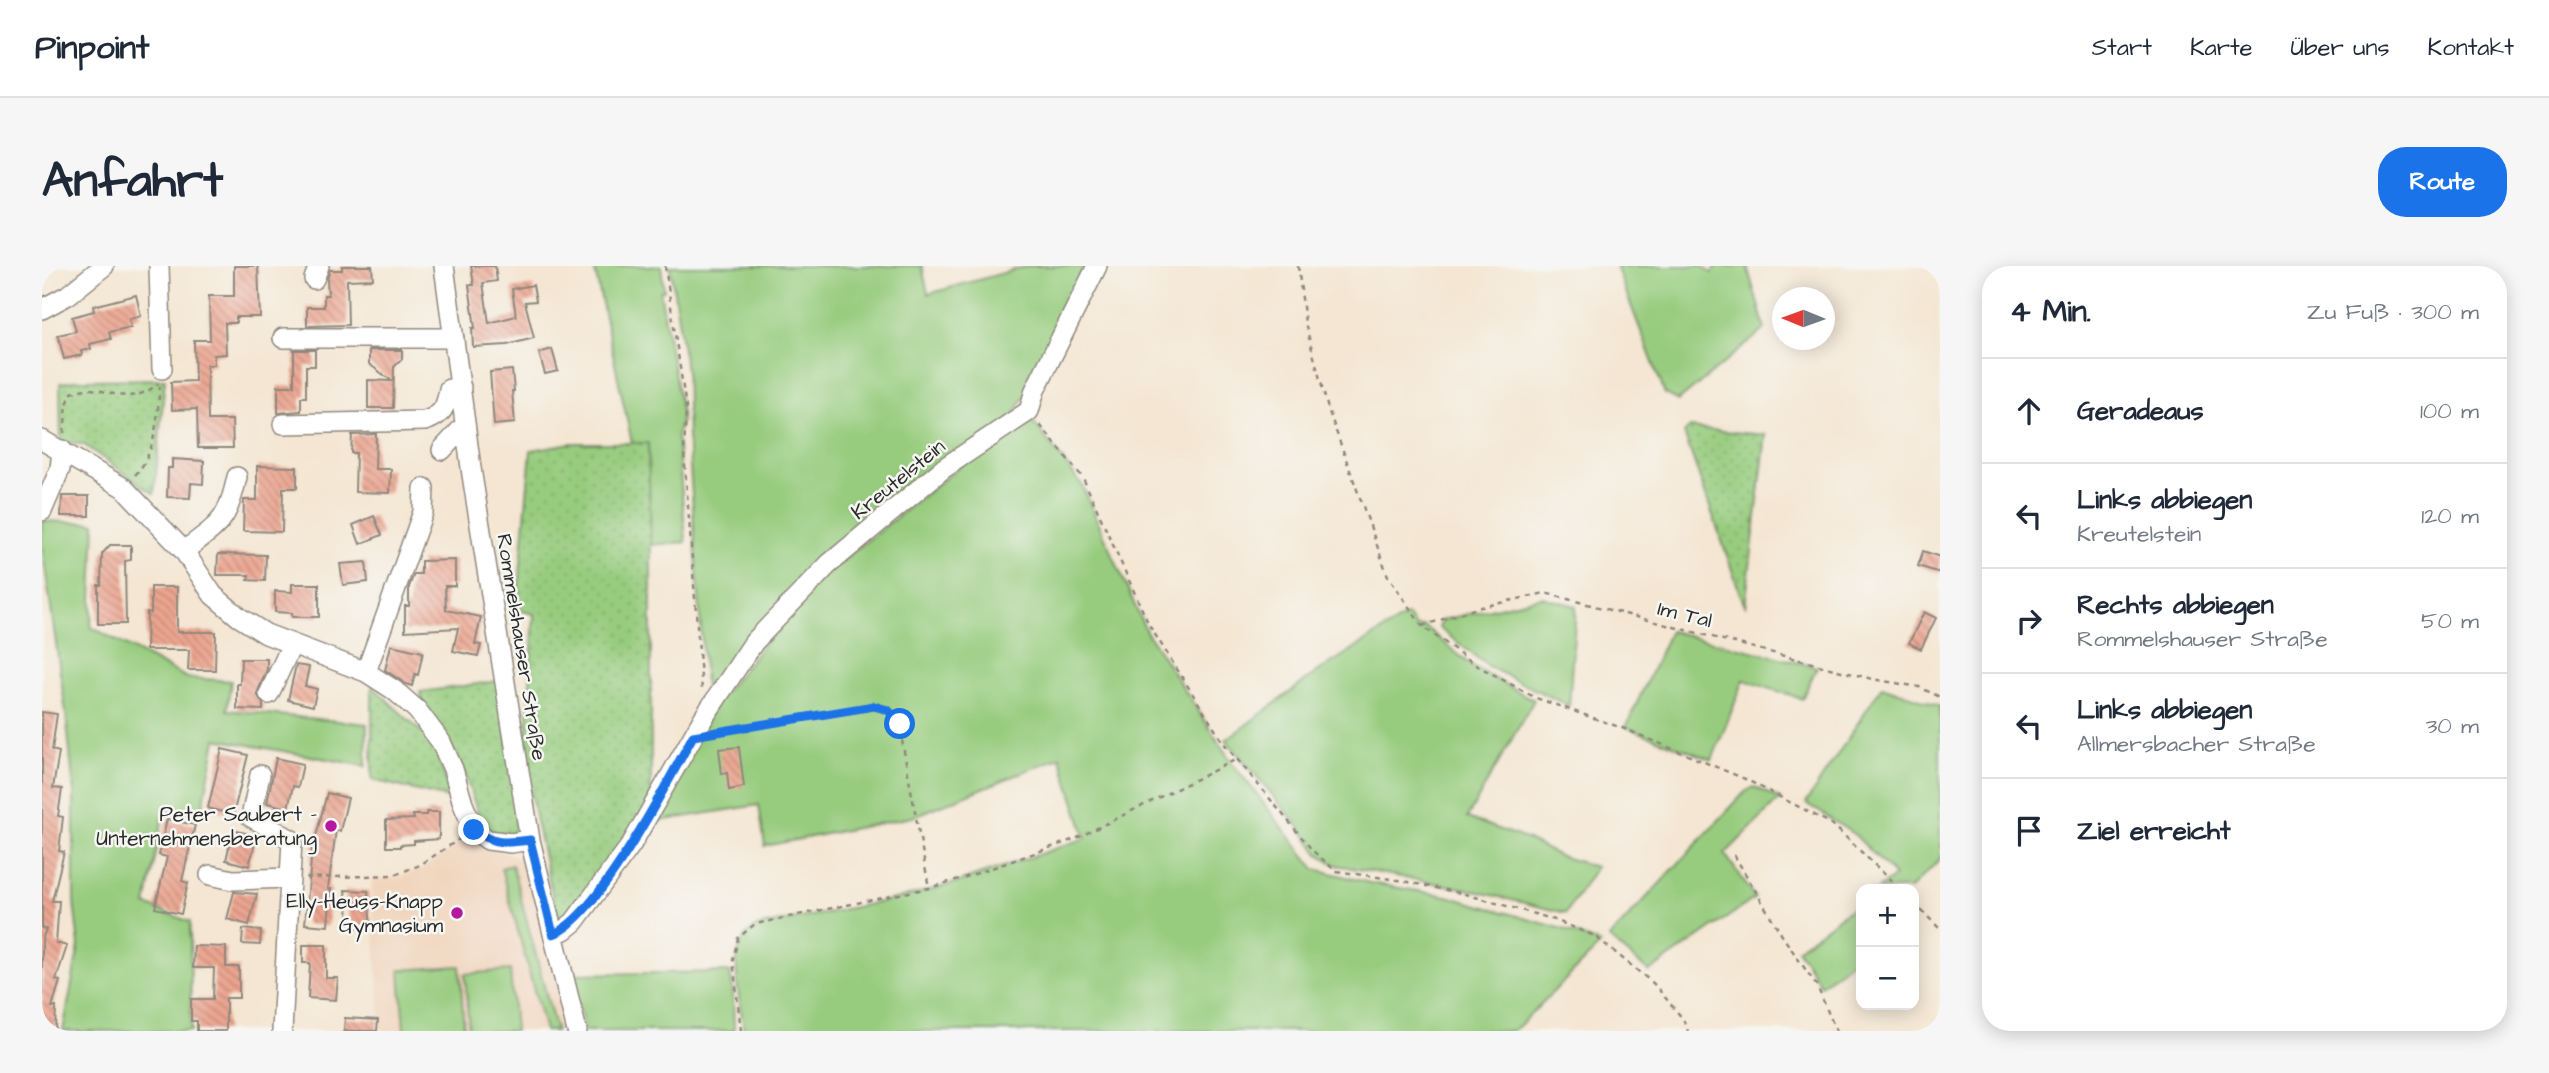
<!DOCTYPE html>
<html lang="de">
<meta charset="utf-8">
<style>
body{margin:0;font-family:"Architects Daughter",sans-serif;background:#f6f6f7;color:#1f2937}
.controls{position:absolute;right:21px;bottom:21px;display:grid;overflow:hidden;border-radius:14px;box-shadow:0 4px 18px #0003}
.controls button{width:63px;height:63px;display:grid;place-items:center;padding:0;border:0;border-bottom:2px solid #e0e1e3;background:#fff;color:#1f2937;font:35px sans-serif}
.compass{position:absolute;left:1730px;top:21px;width:63px;height:63px;border-radius:50%;background:#fff;box-shadow:0 4px 18px #0003;rotate:271deg}
.stop{position:absolute;width:21px;height:21px;margin:-16px;border:5px solid #1a73e8;border-radius:50%;background:#fff}
.stop.end{background:#1a73e8;border-color:#fff;box-shadow:0 2px 7px #0008}
.list{margin:0;padding:0;list-style:none}
h2{display:flex;justify-content:space-between;align-items:center;height:91px;margin:0;padding:0 28px;font-size:30px}
h2 small{font-size:23px;font-weight:400;color:#747a83}
.list li{display:grid;grid-template-columns:46px 1fr auto;gap:21px;align-items:center;box-sizing:border-box;height:105px;padding:0 28px;border-top:2px solid #e0e1e3}
.list b{display:block;font-size:26px;white-space:nowrap}
.list p{margin:0;font-size:23px;white-space:nowrap;color:#747a83}
.list em{font-size:23px;font-style:normal;color:#747a83}
.icon{flex:none;width:38px;height:38px;fill:none;stroke:currentColor;stroke-width:2;stroke-linecap:round;stroke-linejoin:round}
.map{position:relative;flex:none;width:1898px;height:765px;overflow:hidden;border-radius:28px}
header{display:flex;align-items:center;gap:42px;box-sizing:border-box;height:98px;padding:0 35px;background:#fff;border-bottom:2px solid #e0e1e3}
header strong{font-size:33px}
nav{display:flex;gap:38px;margin-inline-start:auto;font-size:24px}
.intro{display:flex;align-items:center;justify-content:space-between;box-sizing:border-box;height:168px;padding:0 42px}
h1{margin:0;font-size:49px}
.button{padding:18px 32px;border-radius:28px;background:#1a73e8;color:#fff;font-size:24px;font-weight:700}
main{display:flex;gap:42px;padding:0 42px}
aside{flex:1;background:#fff;border-radius:28px;box-shadow:0 4px 18px #0003}
.map>svg:first-child{display:block}
.built{fill:#f1d5bd}
.grass{fill:url(#grass-dots);stroke:#617c54;stroke-width:2}
.garden{fill:#97cc7e;stroke:#617c54;stroke-width:2}
.building{fill:url(#building-back-hatch)}
.lines{fill:none;stroke-linecap:round;stroke-linejoin:round}
.minor-casing{stroke:#90887e;stroke-width:22}
.path{stroke:#90887e;stroke-width:2.5;stroke-dasharray:5 5;stroke-linecap:butt}
.minor{stroke:#fff;stroke-width:19}
.route{stroke:#1a73e8;stroke-width:9}
.poi-dot{fill:#b5179e;stroke:#f6f6f2;stroke-width:2.5}
.labels{text-anchor:middle;stroke-width:5;stroke-linejoin:round;paint-order:stroke}
.street-label{font-size:21px;fill:#2b2b2b;stroke:#f6f6f2}
.poi-label{font-size:21px;fill:#2b2b2b;stroke:#f6f6f2;text-anchor:end}
</style>
<header>
<strong>Pinpoint</strong>
<nav><a>Start</a><a>Karte</a><a>Über uns</a><a>Kontakt</a></nav>
</header>
<div class="intro"><h1>Anfahrt</h1><a class="button">Route</a></div>
<main>
<div class="map">
<svg width="1898" height="765" viewBox="0 0 1898 765">
<defs>
<pattern id="grass-dots" width="8" height="8" patternUnits="userSpaceOnUse" patternTransform="scale(1.75)"><rect width="8" height="8" fill="#97cc7e"/><path d="M2 2h.1M6 6h.1" fill="none" stroke="#82af6d" stroke-width="1.8" stroke-linecap="round"/></pattern>
<pattern id="building-back-hatch" width="6" height="6" patternUnits="userSpaceOnUse" patternTransform="scale(1.75)"><rect width="6" height="6" fill="#eca590"/><path d="M-1 5l2 2M0 0l6 6M5-1l2 2" fill="none" stroke="#bf8776"/></pattern>
</defs>
<rect width="100%" height="100%" fill="#f6f6f2"/>
<filter id="ink" filterUnits="userSpaceOnUse"><feTurbulence type="fractalNoise" baseFrequency=".0143" numOctaves="2"/><feDisplacementMap in="SourceGraphic" scale="14" xChannelSelector="R" yChannelSelector="G"/><feConvolveMatrix kernelMatrix="1 2 1 2 8 2 1 2 1" color-interpolation-filters="sRGB"/></filter>
<filter id="wash" filterUnits="userSpaceOnUse"><feTurbulence type="fractalNoise" baseFrequency=".00686" numOctaves="4" result="noise"/><feDisplacementMap in="SourceGraphic" scale="28" xChannelSelector="R" yChannelSelector="G"/><feGaussianBlur stdDeviation="1.57" result="paint"/><feColorMatrix in="noise" values="0 0 0 0 0 0 0 0 0 0 0 0 0 0 0 0 0 1.4 0 .05"/><feComposite in="paint" operator="in"/></filter>
<g filter="url(#wash)">
<rect width="100%" height="100%" fill="#f4e6d2"/>
<path class="built" d="M428 571 444 582 469 588 482 596 489 605 526 765H339L329 614 352 612 380 603Z"/>
<path class="grass" d="M123 113 112 228 41 178 19 177 18 117 35 114Z
M1647 162 1724 169 1703 341 1642 167Z
M529 177H606L609 279V535L529 652H518L513 641 494 555 478 466 485 467 492 348 475 344 489 184Z
M457 415 478 558 469 568 442 565 419 497 381 437 378 426Z
M330 420 391 477 410 533 330 514Z"/>
<path class="garden" d="M552 0H619L622 24 618 25 640 151 635 170 644 276 609 279 606 177H590Z
M628 0H880L886 28 986 0H1042L1021 57 998 104 970 152 844 239 667 432 663 422 646 170 644 104Z
M1574 0H1659L1670 7 1676 0H1705L1723 63 1636 135 1623 128Z
M977 153 992 157 1040 219 1104 365 1191 498 1273 603 1328 617 1405 630 1521 663 1559 678 1477 760 1470 765H702C699 740 687 694 702 672 704 668 710 665 714 661L863 631 917 616 1044 572 1018 491 870 551 723 580 717 539 605 557 677 433 770 319Z
M0 255 53 257 49 361 145 412 189 415 185 444 325 458 324 500 174 473 159 551 122 545 104 639 148 656 149 765H21L37 680 32 636V526L24 447 0 280Z
M1500 331 1534 340 1527 440 1447 401 1397 362 1400 354Z
M1365 349 1374 361 1381 360 1387 364 1431 401 1492 434 1425 552 1484 573 1515 589 1554 601 1524 647 1425 623 1294 599 1277 588 1260 564 1184 474 1275 406Z
M1628 365 1775 401 1760 433 1702 414 1670 494 1584 461Z
M1840 420 1898 440V593L1868 623H1836L1853 610 1813 569 1764 537Z
M1712 521 1738 533 1683 588 1713 632 1607 706 1567 672 1703 526Z
M470 599 514 765H503L459 602Z
M1819 635V688L1779 719 1755 683Z
M418 700 422 765H362L358 704Z
M468 704 473 765H427L423 708Z
M688 706 691 724 692 765H543L528 708Z"/>
<g id="blocks">
<path class="building" d="M192 0H216L218 51H194V57H183L184 88 172 89V99H165L166 154H190L191 182H156L155 143 130 144 129 116 153 115 152 74H168L167 30H192Z
M300 0H330L331 13 305 14 306 59 265 60V41H282V29H286L285 13 288 4H300Z
M429 0H453L455 15 441 17 447 57 474 50 470 23 491 19 494 35 483 36 492 72 465 79 431 81 430 62H433L427 19H432Z
M94 29 99 50 87 53 89 61 67 66 69 73 48 78 49 83 39 85 40 89 22 93 16 69 34 65 30 51 52 45 51 40Z
M510 83 516 105 503 108 497 87Z
M252 84H273V100H264V131H259V145L236 147V120H252Z
M327 84H360V93L352 101 351 142H326V114L350 115 327 98Z
M470 104 472 125H470L473 157 452 159 448 106Z
M334 168 333 203H349L348 227 313 226 314 187H309L310 169Z
M130 193 162 195 161 218 149 217 148 232 125 231 126 202H130Z
M215 200 255 201V222H241L240 266 201 265 202 234H215Z
M20 230H47V250H19Z
M332 250 340 269 318 278 311 259Z
M68 279H89V294L83 295 84 358H56V319H59L60 288Z
M1881 285 1898 291V307L1876 300Z
M176 288 224 289 223 315 206 314 207 309H175Z
M413 294V320H403L404 344 439 351 433 378 439 379 436 390 411 385 416 362 363 365V340H367V321L372 308H379V295Z
M324 296 326 316 301 319 298 298Z
M250 318H277V351H250V347L233 346V325L250 326Z
M109 321H135V366H174L173 404H146L147 384H104L105 346 109 347Z
M1882 346 1894 352 1879 383 1867 377Z
M349 379 381 386 376 409 373 408 370 420 364 418 343 404Z
M199 393H225V403L215 428 221 438V444L195 443V418H198Z
M254 399 267 401 263 420 275 423 271 440 246 434Z
M0 446 15 448 10 484 17 486 11 522 20 523 16 550 21 551 17 585 22 586 10 635H17L14 677 25 680 14 714 18 715 10 741H14L13 765H0V674L4 663 0 662Z
M697 481 702 521 687 524 685 507 680 508 677 483Z
M180 483 206 489 191 549 166 542Z
M234 492 261 498 256 521 251 520 246 542 225 537Z
M285 527 306 532 298 565 294 564 286 623H289L286 660 263 658 271 573 273 574Z
M385 546H397V573L372 575V578L358 579V581H344V554L372 553 371 549H385Z
M125 553 153 559 140 615 146 617 139 648 113 642 125 591 117 589Z
M191 564 215 570 207 600 184 594Z
M303 624 326 625 329 663 308 661Z
M192 626 215 628 207 659 185 653Z
M201 663 219 665 218 679 200 678Z
M261 679H284V712H296L294 734 266 732 268 697H261Z
M152 680 184 681V701H197V732H184V765H155V755H149V733H171L172 702H151Z
M303 752 336 754 335 765H302Z"/>
</g>
</g>
<g filter="url(#ink)">
<use href="#blocks" fill-opacity="0" stroke="#90887e" stroke-width="2"/>
<g class="lines">
<g class="minor-casing">
<path id="minor" d="M117 0 120 103
M402 0 430 209 488 574 535 765
M272 13 277 0
M0 43 26 29 62 0
M241 72H412
M241 158 383 155C401 149 404 141 407 123L419 121
M0 174 82 222 142 285 171 329 197 351 224 368 324 406 352 424 375 444 399 476 411 503 421 538 432 564 446 574 469 577 488 574
M400 184 423 159
M0 245 18 203 20 184
M142 285C178 257 185 257 195 211
M324 406 381 246 382 222
M227 428 250 378
M218 509 209 551 250 574 240 765
M168 609 191 614 247 612
M511 668 522 664 532 656 589 579 662 451 712 376 787 298 902 202 987 145 993 124 1055 0"/>
</g>
<path class="path" d="M623 0 644 142 642 187 660 425
M1256 0 1263 57 1286 143 1346 310 1380 360 1434 399 1494 432 1583 463 1703 513 1790 558 1858 623
M998 159 1041 212 1107 359 1181 476 1271 585 1294 605 1356 614 1423 628 1510 653 1553 670 1612 718 1641 753 1646 765
M22 167 25 138 30 127C61 112 79 147 116 118
M93 209C115 186 115 150 118 120
M1380 360 1435 342 1503 327 1830 413 1877 421 1898 431
M673 466 832 440 846 444 857 458 887 622
M1692 589 1741 671 1775 720 1794 765
M264 612 352 609 378 599 419 572
M1872 637 1898 663
M699 765 691 694 696 672 713 658 887 622 924 611 1033 573 1193 494"/>
<use href="#minor" class="minor"/>
</g>
</g>
<g class="lines" filter="url(#ink)">
<path class="route" d="M432 564C452 579 464 577 488 574L511 668C556 652 626 515 651 470L832 440 846 444 858 458"/>
</g>
<g class="poi-dot">
<circle cx="289" cy="560" r="7"/>
<circle cx="415" cy="647" r="7"/>
</g>
<g class="labels">
<g class="street-label">
<text transform="translate(856 213) rotate(-39)" y="7">Kreutelstein</text>
<text transform="translate(1643 348) rotate(14)" y="7">Im Tal</text>
<text transform="translate(480 381) rotate(81)" y="7">Rommelshauser Straße</text>
</g>
<g class="poi-label">
<text x="275" y="555">Peter Saubert -<tspan x="275" dy="24">Unternehmensberatung</tspan></text>
<text x="401" y="642">Elly-Heuss-Knapp<tspan x="401" dy="24">Gymnasium</tspan></text>
</g>
</g>
</svg>
<div class="controls">
<button>+</button>
<button>−</button>
</div>
<svg class="compass" viewBox="-18 -18 36 36"><path d="M0-13l5 13h-10z" fill="#e53935"/><path d="M0 13l5-13h-10z" fill="#747a83"/></svg>
<div class="stop" style="left:858px;top:458px"></div>
<div class="stop end" style="left:432px;top:564px"></div>
</div>
<aside>
<h2>4 Min.<small>Zu Fuß · 300 m</small></h2>
<ul class="list">
<li><svg class="icon" aria-label="ahead" viewBox="0 0 24 24"><path d="M12 20V5M6 11l6-6 6 6"/></svg><div><b>Geradeaus</b></div><em>100 m</em></li>
<li><svg class="icon" aria-label="left" viewBox="0 0 24 24"><path d="M17 20v-9H6M10 6l-5 5 5 5"/></svg><div><b>Links abbiegen</b><p>Kreutelstein</p></div><em>120 m</em></li>
<li><svg class="icon" aria-label="right" viewBox="0 0 24 24"><path d="M7 20v-9h11M14 6l5 5-5 5"/></svg><div><b>Rechts abbiegen</b><p>Rommelshauser Straße</p></div><em>50 m</em></li>
<li><svg class="icon" aria-label="left" viewBox="0 0 24 24"><path d="M17 20v-9H6M10 6l-5 5 5 5"/></svg><div><b>Links abbiegen</b><p>Allmersbacher Straße</p></div><em>30 m</em></li>
<li><svg class="icon" aria-label="arrive" viewBox="0 0 24 24"><path d="M6 21V4h12l-3 4 3 4H6"/></svg><div><b>Ziel erreicht</b></div></li>
</ul>
</aside>
</main>
